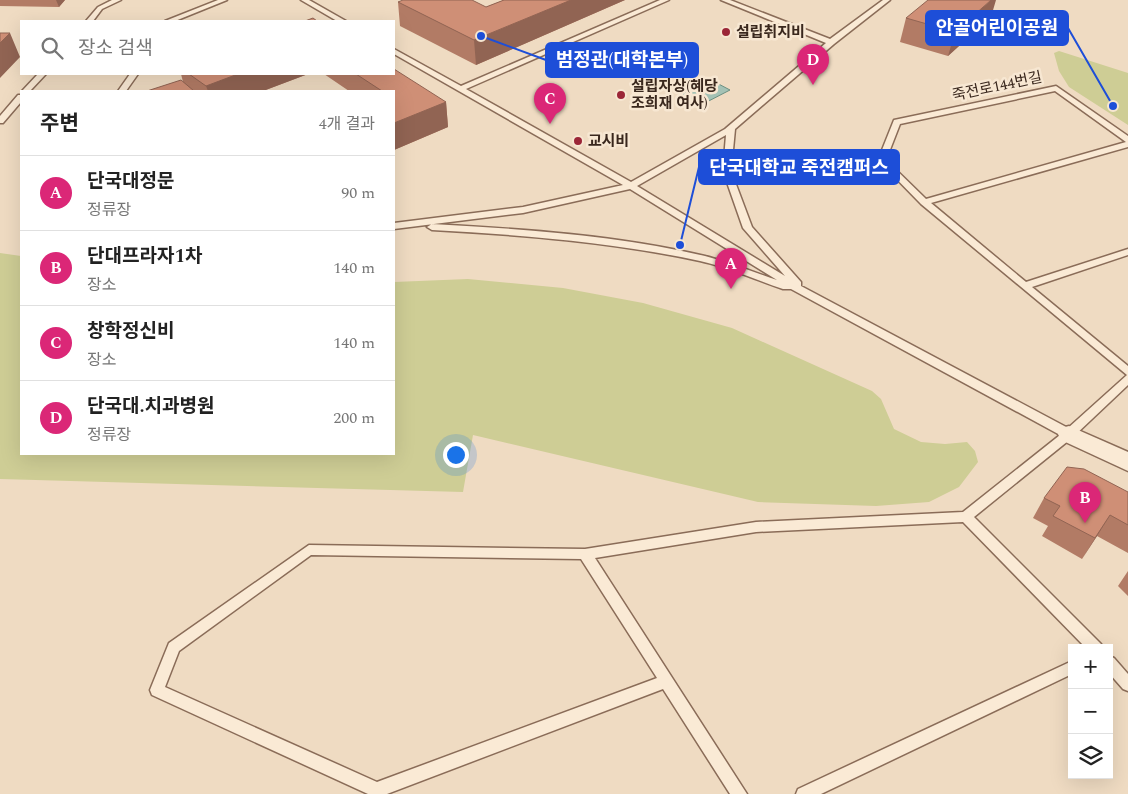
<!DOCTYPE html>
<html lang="ko">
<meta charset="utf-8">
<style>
body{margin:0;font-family:Spectral,"Noto Sans KR",serif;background:#f6f6f6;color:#222}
.controls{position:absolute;right:15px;bottom:15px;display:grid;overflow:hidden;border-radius:0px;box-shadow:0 5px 20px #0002}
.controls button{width:45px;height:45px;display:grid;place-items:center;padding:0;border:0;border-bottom:1px solid #e0e0e0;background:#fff;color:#222;font:25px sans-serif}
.you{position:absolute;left:455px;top:454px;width:18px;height:18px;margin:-12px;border:4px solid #fff;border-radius:50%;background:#1a73e8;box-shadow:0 0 0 8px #1a73e833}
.badge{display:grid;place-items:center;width:32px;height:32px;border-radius:50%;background:#db2777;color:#fff;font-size:16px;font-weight:700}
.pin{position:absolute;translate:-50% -41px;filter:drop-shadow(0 1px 2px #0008)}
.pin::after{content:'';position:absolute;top:26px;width:18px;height:15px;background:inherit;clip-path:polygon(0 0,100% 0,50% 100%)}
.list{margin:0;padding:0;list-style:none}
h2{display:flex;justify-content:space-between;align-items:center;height:65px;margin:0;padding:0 20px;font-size:21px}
h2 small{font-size:16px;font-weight:400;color:#767676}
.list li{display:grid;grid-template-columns:32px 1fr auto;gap:15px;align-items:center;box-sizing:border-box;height:75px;padding:0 20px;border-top:1px solid #e0e0e0}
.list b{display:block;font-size:19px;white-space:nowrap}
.list p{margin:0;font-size:16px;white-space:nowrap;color:#767676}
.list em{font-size:16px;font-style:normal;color:#767676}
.icon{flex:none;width:28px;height:28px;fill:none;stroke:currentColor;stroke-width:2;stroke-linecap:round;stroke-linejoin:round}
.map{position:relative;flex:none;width:1128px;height:794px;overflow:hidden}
.search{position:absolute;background:#fff;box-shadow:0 5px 20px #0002;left:20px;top:20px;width:375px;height:55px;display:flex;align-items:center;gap:12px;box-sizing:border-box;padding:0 18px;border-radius:0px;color:#767676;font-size:19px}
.panel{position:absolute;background:#fff;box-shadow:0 5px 20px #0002;left:20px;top:90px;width:375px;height:365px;border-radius:0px}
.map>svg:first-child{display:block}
.green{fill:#cecd95}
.water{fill:#a4c2b5;stroke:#6b9082}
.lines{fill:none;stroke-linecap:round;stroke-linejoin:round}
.lane-casing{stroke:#8a6c58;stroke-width:3}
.street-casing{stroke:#8a6c58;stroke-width:3}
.lane{fill:#faead5;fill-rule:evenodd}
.street{fill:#faead5;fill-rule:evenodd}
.wall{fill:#b27b65}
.shaded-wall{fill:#916453}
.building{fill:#cf8f76;stroke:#916453}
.poi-dot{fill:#9b2637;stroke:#f7e7d2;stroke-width:2}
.labels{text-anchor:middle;stroke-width:5;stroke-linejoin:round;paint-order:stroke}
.far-poi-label{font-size:15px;font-weight:bold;fill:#39271d;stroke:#f7e7d2;text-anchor:start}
.far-street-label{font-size:15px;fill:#39271d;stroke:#f7e7d2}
.leader{fill:none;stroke:#1d4ed8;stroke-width:2}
.callout-dot{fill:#1d4ed8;stroke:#f7e7d2;stroke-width:2}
.callout{fill:#1d4ed8;stroke:#1d4ed8;stroke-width:2}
.callout-label{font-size:19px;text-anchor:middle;font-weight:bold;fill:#fff}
</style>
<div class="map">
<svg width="1128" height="794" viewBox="0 0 1128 794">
<rect width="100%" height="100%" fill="#efdbc2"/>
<path class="green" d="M1059 51 1128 73V125L1069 87 1059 71 1054 53Z
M0 253 21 256V454H394V282L468 279 563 288 643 303 732 328 872 391 881 399 894 429 921 442 945 444 967 442 975 451 978 462 959 487 929 502 876 506 758 502 473 435 463 492 0 479Z"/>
<path class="water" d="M696 78 711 80 730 90 699 106 675 91V87L682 81Z"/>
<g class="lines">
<g class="lane-casing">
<path id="lane" d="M112 0H121L102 9 93 21H86L98 7Z
M218 0H227L175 21H165Z
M301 0H309L346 21H337Z
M660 0H669L466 89 631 182 725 129 826 43 721 0H730L830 39 883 0H890L834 44 735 129 731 171 752 227 801 282V286L1068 428 1127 375 921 204 878 160 894 120 1056 86 1128 136V147L931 203 1026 282 1128 249V255L1032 287 1128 366V385L1073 437 974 517 1101 644 1103 648H1086L963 522 756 532 595 558 747 794H730L663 689 387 794H368L152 695 150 690 169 643 309 545 585 549 756 522 963 512 1060 435 791 289H783C756 280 728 267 700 261 612 242 522 235 432 230L427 227 432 224C523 229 616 235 705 256 729 262 753 272 777 280L630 189 523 213 394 229V223L523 207 623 185 394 54V49L461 86ZM1055 91 1126 142 926 199 886 160 900 124ZM726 135 723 171 743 228 785 276 637 186ZM311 555 581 559 657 678 377 782 165 687 179 651Z
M38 74H46L30 91H22Z
M130 74H138L126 91H118Z
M18 95H21V102L3 123H0V116Z
M1109 656 1114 658 1128 674V691L1123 689 1109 673Z
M1072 661V674L821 794H796L798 789Z"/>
</g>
<g class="street-casing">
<path id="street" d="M1069 426 1128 452V471L1061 440 1058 434 1061 428Z"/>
</g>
<use href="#lane" class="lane"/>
<use href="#street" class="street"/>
</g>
<path class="wall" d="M0 0H65L59 7 0 6Z
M504 0H625L476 65 400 26 398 2 486 7Z
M991 17 948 56 900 42 906 18Z
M181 74H308L263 91H147L183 82Z
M324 74H394L446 102 448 127 394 150V91H349Z
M1128 492V553L1097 536 1082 559 1042 536 1048 526 1033 518 1044 498Z
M1128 571V596L1118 586Z"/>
<path class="shaded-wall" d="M56 0H65L59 7Z
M571 0H625L476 65 474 40Z
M991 0H996L991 17 948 56 955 32Z
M10 33 20 57 0 78V43Z
M238 74H308L263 91H208L206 86Z
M446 102 448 127 394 150V123Z
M1110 515 1097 536 1082 559 1095 538Z"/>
<path class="building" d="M403 0H472L486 7 504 0H571L474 40 398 2Z
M928 0H991L955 32 906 18Z
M313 18 317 21H305Z
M0 33H10L0 43Z
M394 69 446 102 394 123V91H382L356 74H394Z
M189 74H238L206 86Z
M181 80 194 91H147Z
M1067 467 1084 469 1128 492V525L1110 515 1095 538 1053 516 1060 506 1044 498Z"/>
<g class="poi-dot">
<circle cx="726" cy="32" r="5"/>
<circle cx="621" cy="95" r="5"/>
<circle cx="578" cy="141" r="5"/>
</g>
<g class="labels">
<g class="far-poi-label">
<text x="736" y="37">설립취지비</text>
<text x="631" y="91">설립자상(혜당<tspan x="631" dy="17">조희재 여사)</tspan></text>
<text x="588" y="146">교시비</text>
</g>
<g class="far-street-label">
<text transform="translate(997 86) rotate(-12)" y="5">죽전로144번길</text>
</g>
</g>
<path class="leader" d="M1113 106L1068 28M481 36L546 60M680 245L699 167"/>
<g class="callout-dot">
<circle cx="1113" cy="106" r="5"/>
<circle cx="481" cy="36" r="5"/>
<circle cx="680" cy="245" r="5"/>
</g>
<g class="callout">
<rect x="926" y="11" width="142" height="34" rx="5"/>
<rect x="546" y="43" width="152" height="34" rx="5"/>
<rect x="699" y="150" width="200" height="34" rx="5"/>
</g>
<g class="callout-label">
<text x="997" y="34">안골어린이공원</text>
<text x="622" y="66">범정관(대학본부)</text>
<text x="799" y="174">단국대학교 죽전캠퍼스</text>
</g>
</svg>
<div class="controls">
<button>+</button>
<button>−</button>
<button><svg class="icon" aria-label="layers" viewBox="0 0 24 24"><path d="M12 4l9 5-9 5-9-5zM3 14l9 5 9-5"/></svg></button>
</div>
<div class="you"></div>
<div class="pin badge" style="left:731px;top:289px">A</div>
<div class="pin badge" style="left:1085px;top:523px">B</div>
<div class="pin badge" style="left:550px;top:124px">C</div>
<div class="pin badge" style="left:813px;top:85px">D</div>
<div class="search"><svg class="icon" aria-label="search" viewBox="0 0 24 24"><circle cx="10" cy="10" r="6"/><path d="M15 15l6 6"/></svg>장소 검색</div>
<section class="panel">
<h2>주변<small>4개 결과</small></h2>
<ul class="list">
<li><span class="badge">A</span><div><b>단국대정문</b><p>정류장</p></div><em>90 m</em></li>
<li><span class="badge">B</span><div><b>단대프라자1차</b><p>장소</p></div><em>140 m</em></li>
<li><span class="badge">C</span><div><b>창학정신비</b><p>장소</p></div><em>140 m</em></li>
<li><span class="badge">D</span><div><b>단국대.치과병원</b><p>정류장</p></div><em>200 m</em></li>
</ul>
</section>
</div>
